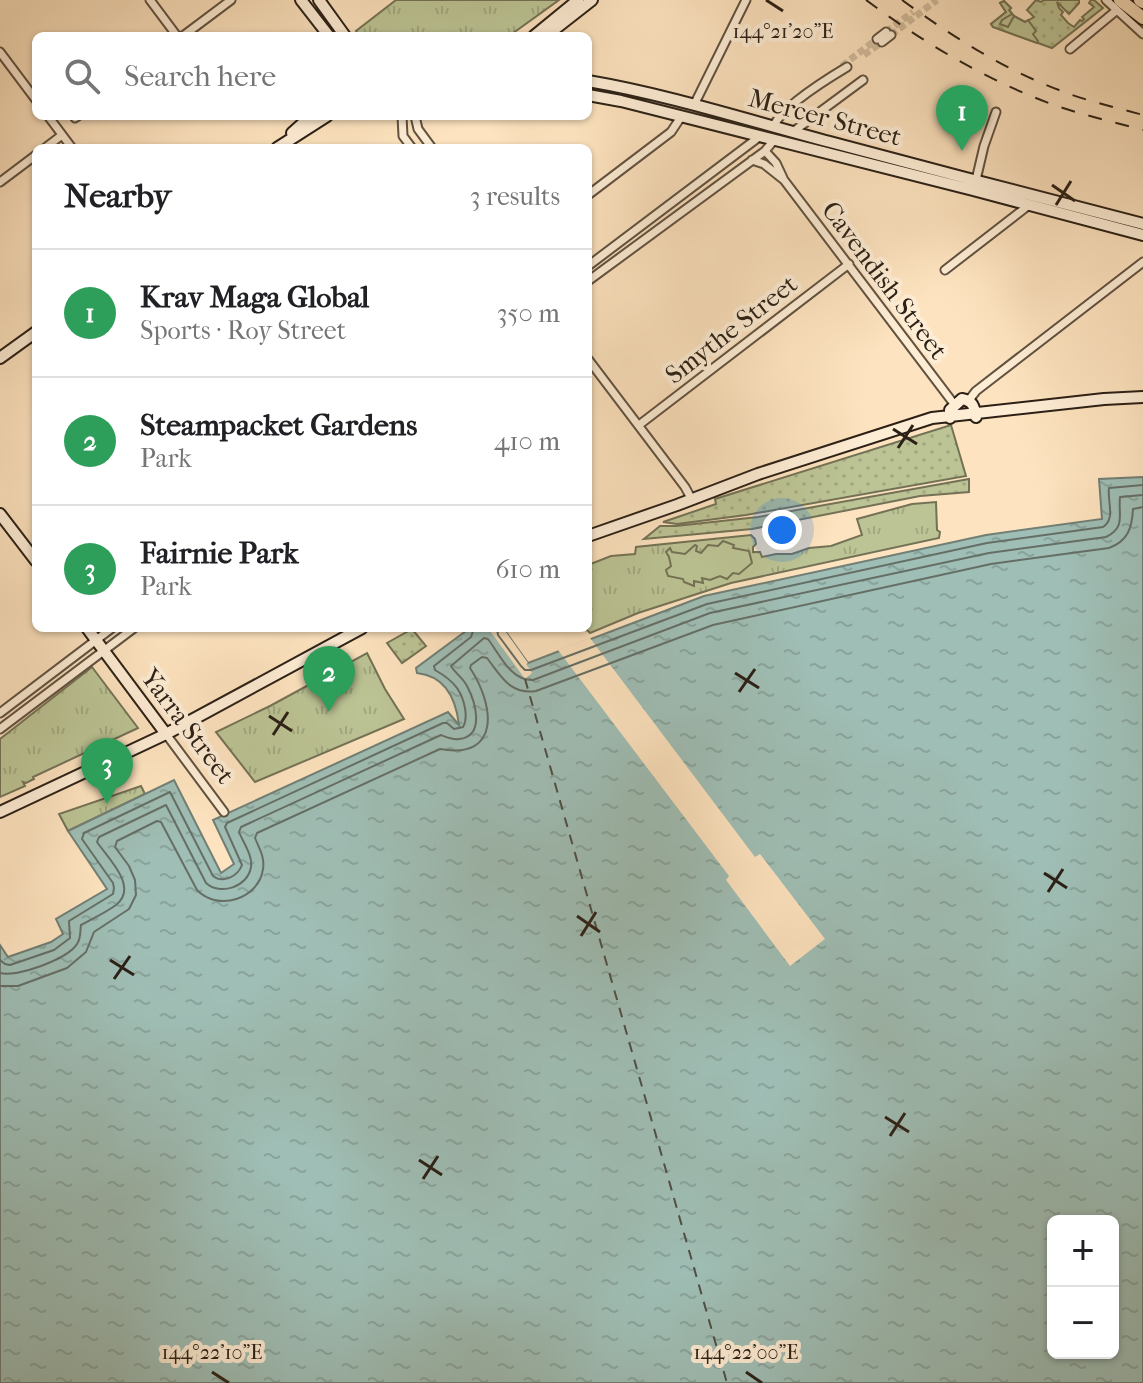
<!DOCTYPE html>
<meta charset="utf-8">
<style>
body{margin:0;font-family:"IM FELL French Canon",serif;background:#f6f6f6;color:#202124}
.controls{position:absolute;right:24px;bottom:24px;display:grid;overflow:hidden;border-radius:12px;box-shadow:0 2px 6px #0004}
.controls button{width:72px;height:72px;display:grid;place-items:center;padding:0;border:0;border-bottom:2px solid #e0e0e0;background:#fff;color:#202124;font:40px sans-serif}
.you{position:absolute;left:782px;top:530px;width:28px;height:28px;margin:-20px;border:6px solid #fff;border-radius:50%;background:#1a73e8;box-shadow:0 0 0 12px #1a73e833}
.badge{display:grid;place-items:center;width:52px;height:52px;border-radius:50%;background:#db2777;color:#fff;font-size:26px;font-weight:700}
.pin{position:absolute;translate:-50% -66px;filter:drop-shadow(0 2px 4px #0008)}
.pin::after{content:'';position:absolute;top:42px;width:28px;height:24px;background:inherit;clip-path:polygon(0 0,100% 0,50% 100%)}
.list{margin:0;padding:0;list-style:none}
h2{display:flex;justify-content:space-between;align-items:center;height:104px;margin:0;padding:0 32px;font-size:34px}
h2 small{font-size:26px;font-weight:400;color:#757577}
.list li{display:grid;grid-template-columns:52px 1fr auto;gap:24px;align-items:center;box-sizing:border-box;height:128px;padding:0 32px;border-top:2px solid #e0e0e0}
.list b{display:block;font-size:30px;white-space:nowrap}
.list p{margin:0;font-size:26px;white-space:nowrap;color:#757577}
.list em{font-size:26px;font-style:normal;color:#757577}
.icon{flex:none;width:44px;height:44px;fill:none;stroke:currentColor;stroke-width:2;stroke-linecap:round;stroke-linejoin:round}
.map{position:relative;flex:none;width:1143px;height:1383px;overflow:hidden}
.search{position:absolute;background:#fff;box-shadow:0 2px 6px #0004;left:32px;top:32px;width:560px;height:88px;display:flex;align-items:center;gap:20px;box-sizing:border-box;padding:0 28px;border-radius:12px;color:#757577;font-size:30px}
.panel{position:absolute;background:#fff;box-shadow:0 2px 6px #0004;left:32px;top:144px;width:560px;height:488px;border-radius:12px}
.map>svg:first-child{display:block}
.grass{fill:url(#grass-dots);stroke:#747256;stroke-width:2}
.forest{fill:url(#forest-firs);stroke:#747256;stroke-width:2}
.park{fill:url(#park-tufts);stroke:#747256;stroke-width:2}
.pitch{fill:#bcc495;stroke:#747256;stroke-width:2}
.water{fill:url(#water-ripples);stroke:#717f75;stroke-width:2;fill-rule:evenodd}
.pier{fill:#fde3bf}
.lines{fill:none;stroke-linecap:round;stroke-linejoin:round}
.shore{stroke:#656f66;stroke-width:2}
.ferry{stroke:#4e4f46;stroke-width:2;stroke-dasharray:10 8;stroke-linecap:butt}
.street-tunnel{stroke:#d3bc9d;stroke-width:7;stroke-dasharray:7 3.5;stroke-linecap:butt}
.street-casing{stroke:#605140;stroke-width:11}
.secondary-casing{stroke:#2b2016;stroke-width:14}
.highway-casing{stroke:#2b2016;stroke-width:16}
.street{stroke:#feedd5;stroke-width:7}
.secondary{stroke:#feedd5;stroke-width:10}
.highway{stroke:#fde3bf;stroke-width:12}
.rail{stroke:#2b2016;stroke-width:2;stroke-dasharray:14 14;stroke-linecap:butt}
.ticks{fill:none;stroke:#2b2016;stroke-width:3}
.labels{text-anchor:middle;stroke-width:8;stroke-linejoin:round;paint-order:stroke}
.street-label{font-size:26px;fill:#2b2016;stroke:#feedd5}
.ticks-label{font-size:20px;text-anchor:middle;fill:#2b2016;stroke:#feedd5;stroke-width:8;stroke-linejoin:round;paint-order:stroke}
</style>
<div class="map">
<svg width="1143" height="1383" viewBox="0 0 1143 1383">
<defs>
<pattern id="grass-dots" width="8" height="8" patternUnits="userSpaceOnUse" patternTransform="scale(2)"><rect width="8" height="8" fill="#bcc495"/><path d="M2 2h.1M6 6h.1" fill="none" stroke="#a2a880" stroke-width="1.8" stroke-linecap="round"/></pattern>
<pattern id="forest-firs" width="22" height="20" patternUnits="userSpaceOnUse" patternTransform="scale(2)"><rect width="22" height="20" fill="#bcc495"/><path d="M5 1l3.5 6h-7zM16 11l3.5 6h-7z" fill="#a2a880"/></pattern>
<pattern id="park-tufts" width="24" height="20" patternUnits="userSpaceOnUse" patternTransform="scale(2)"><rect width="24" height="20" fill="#bcc495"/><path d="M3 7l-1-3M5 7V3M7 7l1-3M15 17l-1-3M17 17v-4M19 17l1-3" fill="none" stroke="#a2a880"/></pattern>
<pattern id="water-ripples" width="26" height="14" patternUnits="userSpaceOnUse" patternTransform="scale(2)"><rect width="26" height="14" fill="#9fbeb5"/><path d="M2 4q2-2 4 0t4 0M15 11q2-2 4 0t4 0" fill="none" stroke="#89a39b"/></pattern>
</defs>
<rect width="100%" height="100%" fill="#fde3bf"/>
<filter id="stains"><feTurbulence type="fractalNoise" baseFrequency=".0025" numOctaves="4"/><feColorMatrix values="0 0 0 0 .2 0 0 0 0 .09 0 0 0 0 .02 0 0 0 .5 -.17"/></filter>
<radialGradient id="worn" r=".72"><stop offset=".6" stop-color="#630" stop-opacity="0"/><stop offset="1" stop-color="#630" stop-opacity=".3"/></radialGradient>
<path class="grass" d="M1036 0 1041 2 1044 0H1079V3L1069 14 1057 2 1059 8 1063 12 1061 15 1068 23 1074 27 1080 20 1082 21 1084 19 1082 17 1094 7 1089 3 1091 0H1094L1103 8 1052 48 993 27 991 24 1006 12 1000 3 1004 1 1011 8 1009 10 1014 16 1025 22 1034 17 1027 10Z
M951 425 966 476 746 515 677 524 663 522 716 504 715 499Z
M969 479V492L920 496 752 529 644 539 660 526H676L758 517Z
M412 629 426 646 402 663 387 643Z"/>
<path class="forest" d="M1004 1 1011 8 1009 10 1012 14 1002 20 1000 24 1008 27 1014 16 1025 22 1028 20 1036 31 1033 34 1038 41 1037 43 993 27 991 24 1006 12 1000 3Z"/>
<path class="park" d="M396 0H559L509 36H360L356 31Z
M936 502 937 530 940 532 939 538 731 583 638 613 590 633 585 628H588V565L611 556 635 554 636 547 751 535 755 539 756 544 753 547V552H760L762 557 776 554H792L809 548 831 546 862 535 857 519 912 504Z
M367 653 385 689 404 719 255 782 216 732 270 706Z
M92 667 138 728 33 777 34 779 26 783 23 782 25 786 0 797V739Z
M141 786 145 794 68 831 59 814Z"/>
<path class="pitch" d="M723 541 734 545 733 548 749 551 752 563 739 574 733 573 727 579 720 576 710 580 702 578 703 583 694 581V586L684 582 683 579 668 576 666 570 671 566 669 557 666 552 670 548 672 552 685 554 695 545 697 546 696 551 701 553 708 545 718 546Z"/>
<path class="water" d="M1143 477V1383H0V945L8 957 51 942 63 934 56 919 107 889 68 831 174 780 221 873 234 864 213 820 448 712 459 725C456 699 445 676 417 673L416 668 470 628H503L528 663 704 596 986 535 1102 519 1099 479ZM1053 1221H1113V1353H1053Z"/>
<path class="pier" d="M488 628H503L528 663 526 664 532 673 525 679Z
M590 638 755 857 760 854 825 939 790 966 726 880 729 876 558 650Z"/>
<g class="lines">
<path class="shore" d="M497 628 498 635 521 666 525 670H531L707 604 987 543 1103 527C1116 519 1107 501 1109 488L1143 485
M0 960 5 964 10 965 54 950 70 938 69 921 113 894 114 888 113 883 82 839 84 833 170 792 213 876C223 884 238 876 242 865L225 827 227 823 443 723H447L454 729 463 727C469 717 464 698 457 688 452 681 442 674 435 670L434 666 471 637 474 628
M0 973C16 978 68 959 77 944 81 939 80 931 81 925 92 919 105 913 116 905 139 887 108 858 97 842L99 837 166 805 206 883C220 896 248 887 251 867 253 856 243 842 239 832L241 827 441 735C446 737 453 740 459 739 486 736 475 701 467 686 463 678 455 673 451 666L484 638 488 639C500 655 511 681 533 680L710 613 989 553 1106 537C1126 527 1118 515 1120 497L1143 495
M0 986H18L67 968 86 952 94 932 129 909 136 895 135 880 129 866 115 847 117 841 157 821 161 822 197 890C218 912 259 899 263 869 265 857 259 848 255 838L257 833 440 749C502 760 494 704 470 668L471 665 482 657 487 658C501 676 510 695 536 691L713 625 991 564 1109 548C1128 541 1132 528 1133 509L1143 507"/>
<path class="ferry" d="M525 679 727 1383"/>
<path class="street-tunnel" d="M886 32 913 12
M891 35 937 0
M864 55 882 42
M842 66 877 39"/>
<g class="street-casing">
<path id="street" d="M150 0 177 36
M1106 0 1143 34
M183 36 231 0
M877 39 886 32
M882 42 891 35
M1070 49 1117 10
M0 52 36 100
M694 105 746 0
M48 116 72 148
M402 116 403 136 412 148
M415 116 418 129 432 148
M75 118 78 116
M774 125C784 106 827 79 847 67
M794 131 863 80
M45 148 62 135
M765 151 776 163 783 178
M752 160 764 164 784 180 954 404
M976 180 984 146 996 112
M0 182 36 155
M588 195 671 132 681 117
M588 266 759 137
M945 270 1029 205
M588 281 765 151 774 140
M588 359 685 487 692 500
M969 400 976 391 1143 262
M639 425 849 264
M0 713 112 628
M0 729 134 628
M166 734 224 812"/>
</g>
<g class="secondary-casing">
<path id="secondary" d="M301 0 329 36
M319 0 345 36
M534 36 578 0
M546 36 592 0
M588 81C670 95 750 121 830 142 934 170 1039 197 1143 224
M588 95 621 101 973 190 1143 235
M292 133 311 116
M277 148 327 116
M0 358 36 332
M950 418V410L962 399C973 401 974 406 976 417
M0 514 36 561
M588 536 677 505 758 474 932 418 1104 399 1143 397
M87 628 166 734
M0 812 166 734 362 628"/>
</g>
<g class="highway-casing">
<path id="highway" d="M1120 0 1143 18
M1140 0 1143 2"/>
</g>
<use href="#street" class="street"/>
<use href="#secondary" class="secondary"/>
<use href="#highway" class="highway"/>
<path class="rail" d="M866 0C924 43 986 80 1054 105 1083 115 1113 122 1143 130
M902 0C950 35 1003 69 1059 90 1086 101 1115 107 1143 115"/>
</g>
<path class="ticks" d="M766 0 783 11M1052 185 1075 201M1056 205 1071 181M893 429 917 444M898 448 913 425M735 673 759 688M739 692 755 669M269 716 292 731M273 735 288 712M1044 873 1067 888M1048 892 1063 869M577 916 600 932M581 936 596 912M110 960 134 975M114 979 130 956M885 1117 909 1132M890 1136 905 1113M419 1160 442 1175M423 1179 438 1156M212 1372 229 1383M746 1372 762 1383"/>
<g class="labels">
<g class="street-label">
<text transform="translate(825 117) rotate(15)" y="9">Mercer Street</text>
<text transform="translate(885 280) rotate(53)" y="9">Cavendish Street</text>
<text transform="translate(731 329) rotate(-38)" y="9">Smythe Street</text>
<text transform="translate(188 726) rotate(53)" y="9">Yarra Street</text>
</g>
</g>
<g class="ticks-label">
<text x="783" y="38">144°21'20"E</text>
<text x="212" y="1359">144°22'10"E</text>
<text x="746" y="1359">144°22'00"E</text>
</g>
<rect width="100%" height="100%" filter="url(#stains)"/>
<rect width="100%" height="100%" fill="url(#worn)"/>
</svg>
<div class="controls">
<button>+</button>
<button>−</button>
</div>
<div class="you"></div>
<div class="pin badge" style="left:962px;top:151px;background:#2e9e5b">1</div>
<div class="pin badge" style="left:329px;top:712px;background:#2e9e5b">2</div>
<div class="pin badge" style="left:107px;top:804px;background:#2e9e5b">3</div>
<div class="search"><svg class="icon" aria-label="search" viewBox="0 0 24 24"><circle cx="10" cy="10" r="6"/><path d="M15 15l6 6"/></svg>Search here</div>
<section class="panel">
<h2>Nearby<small>3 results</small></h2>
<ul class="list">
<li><span class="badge" style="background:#2e9e5b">1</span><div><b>Krav Maga Global</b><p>Sports · Roy Street</p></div><em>350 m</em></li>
<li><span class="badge" style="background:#2e9e5b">2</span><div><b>Steampacket Gardens</b><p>Park</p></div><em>410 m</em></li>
<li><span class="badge" style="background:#2e9e5b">3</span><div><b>Fairnie Park</b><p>Park</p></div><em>610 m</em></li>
</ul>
</section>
</div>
